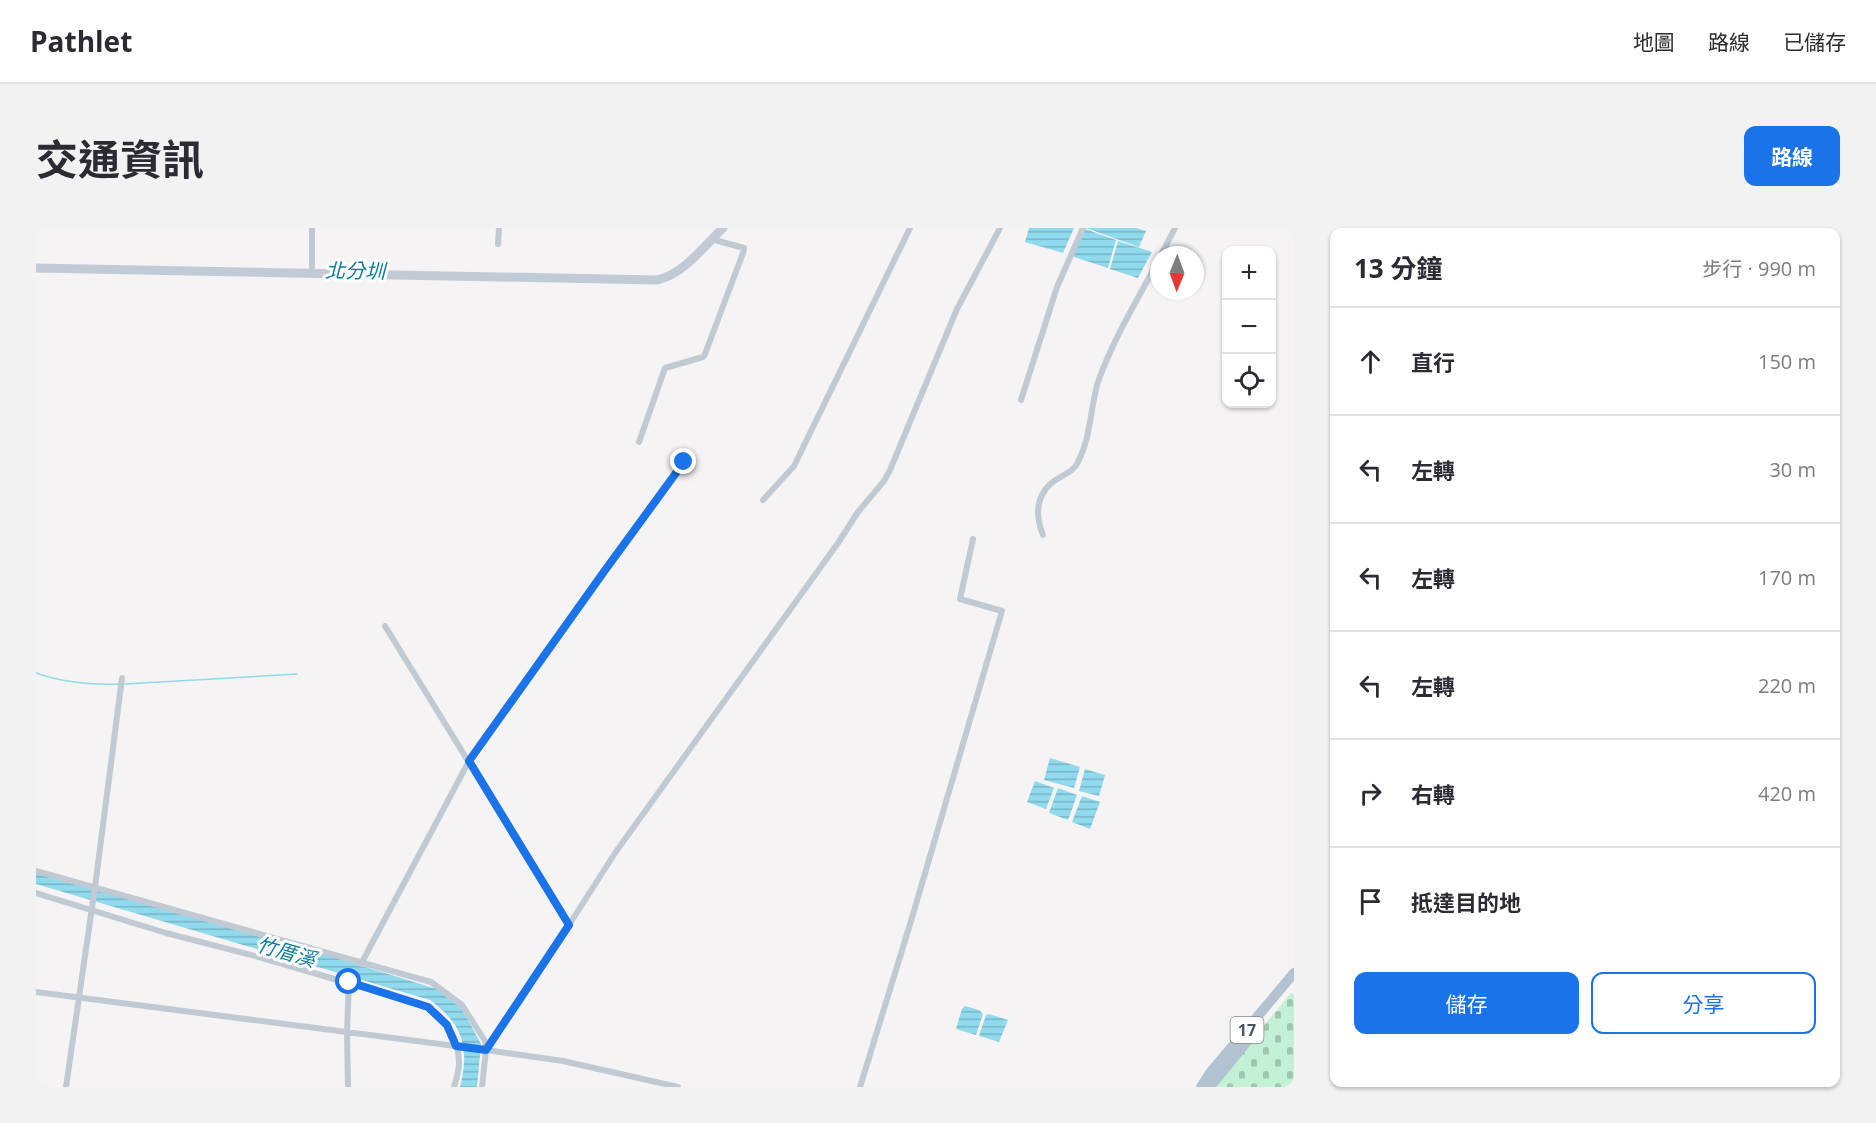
<!DOCTYPE html>
<html lang="zh-TW">
<meta charset="utf-8">
<style>
body{margin:0;font-family:"Open Sans","Noto Sans TC",sans-serif;background:#f2f2f3;color:#2b2b33}
.controls{position:absolute;right:18px;top:18px;display:grid;overflow:hidden;border-radius:12px;box-shadow:0 2px 4px #0004}
.controls button{width:54px;height:54px;display:grid;place-items:center;padding:0;border:0;border-bottom:2px solid #e1e1e2;background:#fff;color:#2b2b33;font:30px sans-serif}
.compass{position:absolute;left:1114px;top:18px;width:54px;height:54px;border-radius:50%;background:#fff;box-shadow:0 2px 4px #0004;rotate:181deg}
.stop{position:absolute;width:18px;height:18px;margin:-14px;border:4px solid #1a73e8;border-radius:50%;background:#fff}
.stop.end{background:#1a73e8;border-color:#fff;box-shadow:0 2px 6px #0008}
.list{margin:0;padding:0;list-style:none}
h2{display:flex;justify-content:space-between;align-items:center;height:78px;margin:0;padding:0 24px;font-size:26px}
h2 small{font-size:20px;font-weight:400;color:#7c7c81}
.list li{display:grid;grid-template-columns:39px 1fr auto;gap:18px;align-items:center;box-sizing:border-box;height:108px;padding:0 24px;border-top:2px solid #e1e1e2}
.list b{display:block;font-size:22px;white-space:nowrap}
.list em{font-size:20px;font-style:normal;color:#7c7c81}
.actions{display:flex;gap:12px;padding:18px 24px}
.actions a{flex:1;padding:14px 0;border:2px solid #1a73e8;border-radius:12px;text-align:center;font-size:21px;color:#1a73e8}
.actions .main{background:#1a73e8;color:#fff}
.icon{flex:none;width:33px;height:33px;fill:none;stroke:currentColor;stroke-width:2;stroke-linecap:round;stroke-linejoin:round}
.map{position:relative;flex:none;width:1258px;height:859px;overflow:hidden;border-radius:12px}
header{display:flex;align-items:center;gap:36px;box-sizing:border-box;height:84px;padding:0 30px;background:#fff;border-bottom:2px solid #e1e1e2}
header strong{font-size:28px}
nav{display:flex;gap:33px;margin-inline-start:auto;font-size:21px}
.intro{display:flex;align-items:center;justify-content:space-between;box-sizing:border-box;height:144px;padding:0 36px}
h1{margin:0;font-size:42px}
.button{padding:15px 27px;border-radius:12px;background:#1a73e8;color:#fff;font-size:21px;font-weight:700}
main{display:flex;gap:36px;padding:0 36px}
aside{flex:1;background:#fff;border-radius:12px;box-shadow:0 2px 4px #0004}
.map>svg:first-child{display:block}
.cemetery{fill:url(#cemetery-stones)}
.water{fill:url(#water-rules)}
.lines{fill:none;stroke-linecap:round;stroke-linejoin:round}
.stream{stroke:#90daee;stroke-width:1.5}
.street{stroke:#c1cad2;stroke-width:6}
.secondary{stroke:#c1cbd6;stroke-width:9}
.primary{stroke:#b3c2d1;stroke-width:10}
.route{stroke:#1a73e8;stroke-width:8}
.labels{text-anchor:middle;stroke-width:6;stroke-linejoin:round;paint-order:stroke}
.shield{fill:#fff;stroke:#808990;stroke-width:1.5}
.shield-label{font-size:16px;font-weight:bold;fill:#4a5661}
.water-label{font-size:20px;font-style:italic;fill:#0c7c9b;stroke:#fff}
</style>
<header>
<strong>Pathlet</strong>
<nav><a>地圖</a><a>路線</a><a>已儲存</a></nav>
</header>
<div class="intro"><h1>交通資訊</h1><a class="button">路線</a></div>
<main>
<div class="map">
<svg width="1258" height="859" viewBox="0 0 1258 859">
<defs>
<pattern id="cemetery-stones" width="16" height="16" patternUnits="userSpaceOnUse" patternTransform="scale(1.5)"><rect width="16" height="16" fill="#c3f1d5"/><path d="M2 7V4a2 2 0 0 1 4 0v3zM10 15v-3a2 2 0 0 1 4 0v3z" fill="#a0c6b0"/></pattern>
<pattern id="water-rules" width="6" height="5" patternUnits="userSpaceOnUse" patternTransform="scale(1.5)"><rect width="6" height="5" fill="#90daee"/><path d="M0 2.5h6" fill="none" stroke="#78b4c4"/></pattern>
</defs>
<rect width="100%" height="100%" fill="#f5f3f3"/>
<path class="cemetery" d="M1255 765 1258 766V859H1182L1181 855Z"/>
<path class="water" d="M993 0H1038L1027 25 989 14Z
M1046 0 1080 12 1072 40 1035 28Z
M1050 0H1100L1110 3 1103 19Z
M1082 13 1116 24 1102 50 1074 41Z
M1014 530 1044 539 1038 560 1008 552Z
M1049 541 1069 547 1063 568 1043 563Z
M999 553 1018 560 1010 581 991 574Z
M1022 560 1041 567 1032 592 1013 585Z
M1046 568 1064 574 1054 601 1036 594Z
M0 642 232 709 404 762 425 779 445 816 441 859H424C434 820 427 796 394 772L0 656Z
M929 778 943 782 947 786 940 807 920 801 926 781Z
M953 786 972 792 963 814 943 808 950 787Z"/>
<g class="lines">
<path class="stream" d="M0 445C27 455 55 457 84 456
M89 456 261 446"/>
<path class="street" d="M462 16 463 0
M1125 27 1139 0
M276 45V0
M985 172 1021 59 1047 0
M603 214 629 140 667 129 669 126 707 25 708 20 675 11
M727 272 758 238 874 0
M1007 307C1002 294 999 280 1006 267 1016 247 1035 249 1042 234 1055 209 1054 181 1062 154 1077 111 1102 71 1123 31
M349 398 533 697
M0 643 395 754 426 777 449 813 450 822 446 859
M0 665 130 705 223 729 387 777C409 787 423 811 423 835 423 843 420 852 418 859
M325 736 433 533 567 345 648 234
M0 764 450 822 527 833 642 859
M450 822 487 769 579 625 802 315 822 284 848 253 854 242 921 81 964 0
M30 859 59 659 86 450
M312 859 311 803 313 754
M824 859 875 693 966 383 924 371 937 311"/>
<path class="secondary" d="M0 40 621 52C648 46 668 18 687 0"/>
<path class="primary" d="M1165 859 1174 845 1258 745
M1174 859 1221 801"/>
</g>
<g class="lines">
<path class="route" d="M313 754 392 779 411 797 420 818 450 822 533 697 433 533 567 345 648 234"/>
</g>
<g class="labels">
<rect class="shield" x="1194.5" y="789" width="33" height="26" rx="4.5"/>
<g class="shield-label">
<text x="1211" y="808">17</text>
</g>
<g class="water-label">
<text transform="translate(319 43) rotate(1)" y="7">北分圳</text>
<text transform="translate(250 724) rotate(16)" y="7">竹厝溪</text>
</g>
</g>
</svg>
<div class="controls">
<button>+</button>
<button>−</button>
<button><svg class="icon" aria-label="locate" viewBox="0 0 24 24"><circle cx="12" cy="12" r="6"/><path d="M12 2v4M12 18v4M2 12h4M18 12h4"/></svg></button>
</div>
<svg class="compass" viewBox="-18 -18 36 36"><path d="M0-13l5 13h-10z" fill="#e53935"/><path d="M0 13l5-13h-10z" fill="#7c7c81"/></svg>
<div class="stop" style="left:313px;top:754px"></div>
<div class="stop end" style="left:648px;top:234px"></div>
</div>
<aside>
<h2>13 分鐘<small>步行 · 990 m</small></h2>
<ul class="list">
<li><svg class="icon" aria-label="ahead" viewBox="0 0 24 24"><path d="M12 20V5M6 11l6-6 6 6"/></svg><div><b>直行</b></div><em>150 m</em></li>
<li><svg class="icon" aria-label="left" viewBox="0 0 24 24"><path d="M17 20v-9H6M10 6l-5 5 5 5"/></svg><div><b>左轉</b></div><em>30 m</em></li>
<li><svg class="icon" aria-label="left" viewBox="0 0 24 24"><path d="M17 20v-9H6M10 6l-5 5 5 5"/></svg><div><b>左轉</b></div><em>170 m</em></li>
<li><svg class="icon" aria-label="left" viewBox="0 0 24 24"><path d="M17 20v-9H6M10 6l-5 5 5 5"/></svg><div><b>左轉</b></div><em>220 m</em></li>
<li><svg class="icon" aria-label="right" viewBox="0 0 24 24"><path d="M7 20v-9h11M14 6l5 5-5 5"/></svg><div><b>右轉</b></div><em>420 m</em></li>
<li><svg class="icon" aria-label="arrive" viewBox="0 0 24 24"><path d="M6 21V4h12l-3 4 3 4H6"/></svg><div><b>抵達目的地</b></div></li>
</ul>
<div class="actions"><a class="main">儲存</a><a>分享</a></div>
</aside>
</main>
